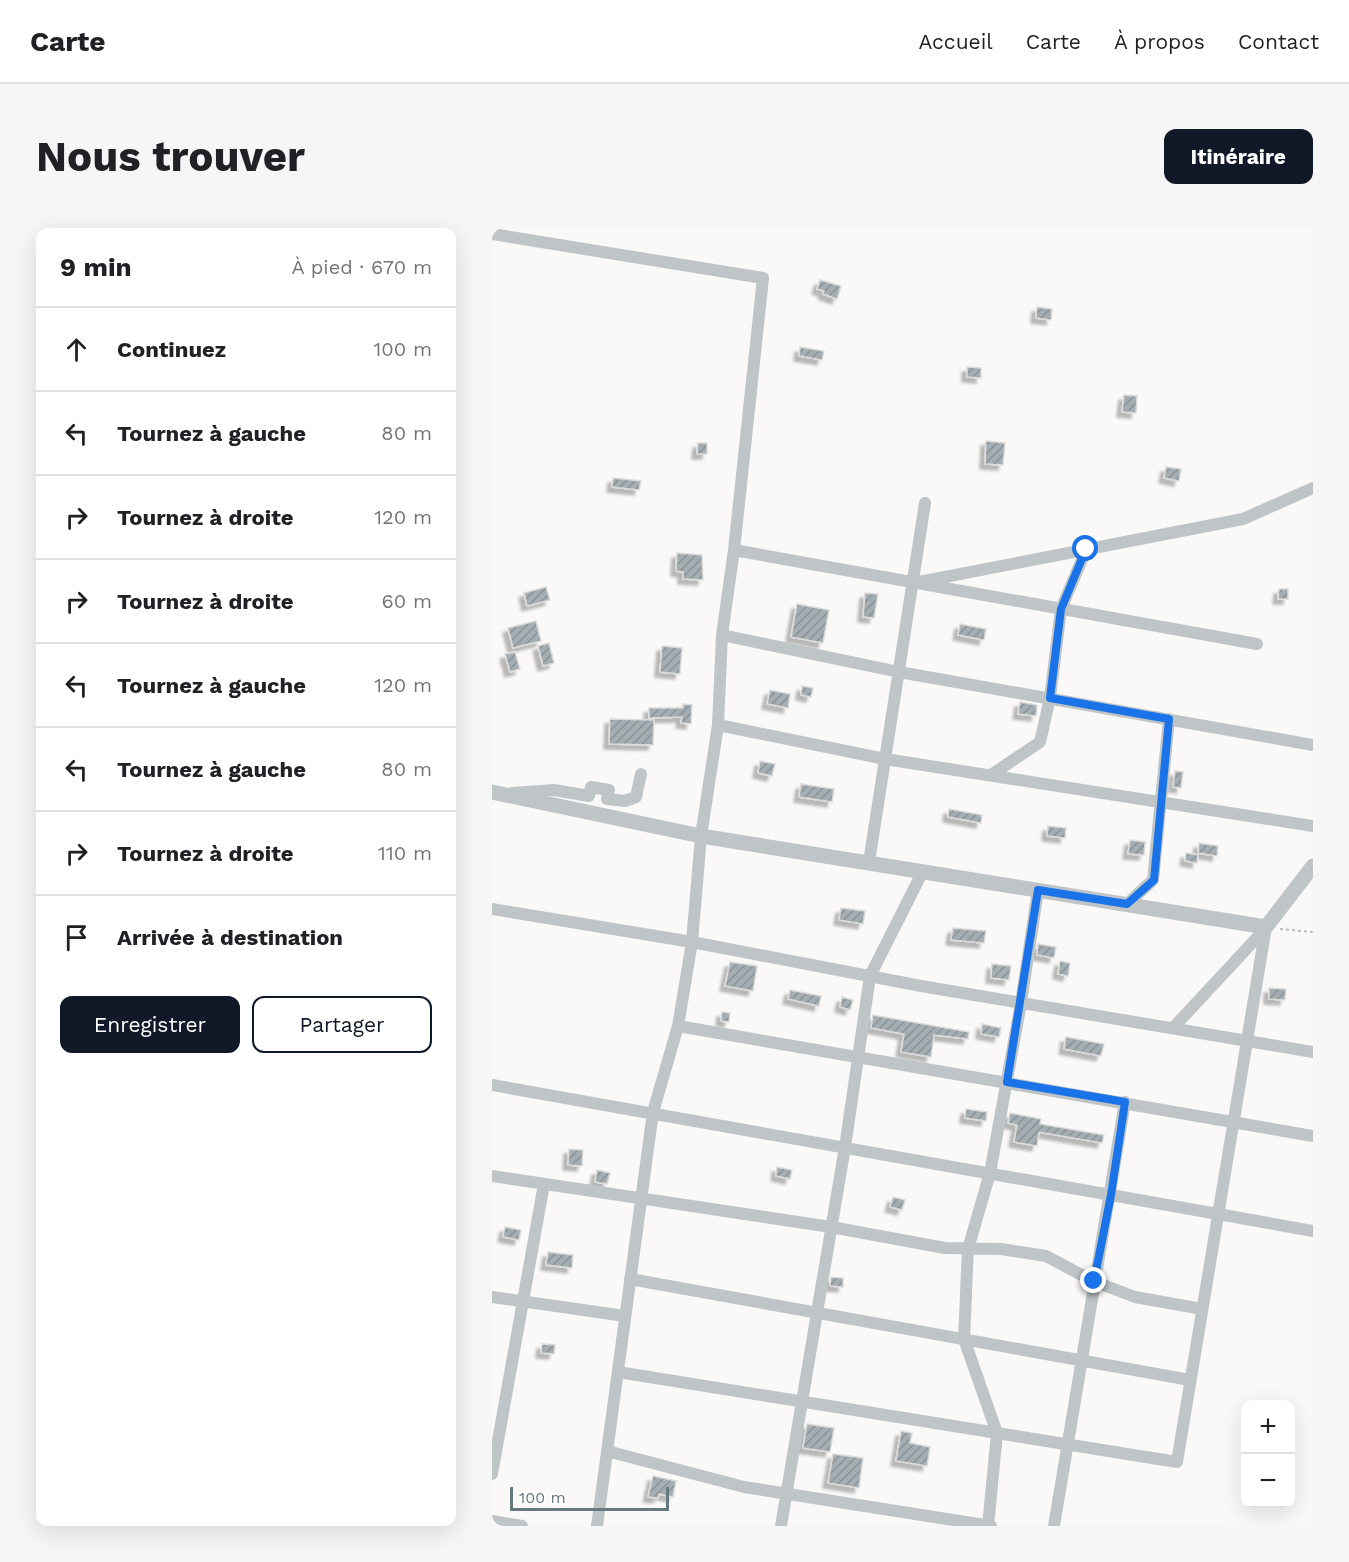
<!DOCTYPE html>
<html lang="fr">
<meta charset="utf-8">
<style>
body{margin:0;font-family:"Work Sans",sans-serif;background:#f6f6f6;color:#202124}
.controls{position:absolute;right:18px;bottom:18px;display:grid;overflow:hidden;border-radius:12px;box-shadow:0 6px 24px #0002}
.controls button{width:54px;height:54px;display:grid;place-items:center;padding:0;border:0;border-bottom:2px solid #e0e0e0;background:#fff;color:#202124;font:30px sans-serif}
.scale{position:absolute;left:18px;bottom:15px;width:159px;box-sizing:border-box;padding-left:6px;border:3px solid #67787f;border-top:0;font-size:16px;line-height:21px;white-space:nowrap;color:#67787f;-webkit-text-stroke:4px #fff;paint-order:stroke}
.stop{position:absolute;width:18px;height:18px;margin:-14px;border:4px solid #1a73e8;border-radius:50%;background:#fff}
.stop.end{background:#1a73e8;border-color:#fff;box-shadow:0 2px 6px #0008}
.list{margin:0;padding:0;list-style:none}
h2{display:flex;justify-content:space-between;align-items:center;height:78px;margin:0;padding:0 24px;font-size:26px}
h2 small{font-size:20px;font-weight:400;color:#757577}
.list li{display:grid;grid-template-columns:39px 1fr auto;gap:18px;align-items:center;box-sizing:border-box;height:84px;padding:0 24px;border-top:2px solid #e0e0e0}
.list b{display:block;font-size:22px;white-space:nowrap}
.list em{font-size:20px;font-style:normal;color:#757577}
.actions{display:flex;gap:12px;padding:18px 24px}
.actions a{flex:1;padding:14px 0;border:2px solid #111827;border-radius:12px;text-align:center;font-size:21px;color:#111827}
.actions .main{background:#111827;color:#fff}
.icon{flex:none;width:33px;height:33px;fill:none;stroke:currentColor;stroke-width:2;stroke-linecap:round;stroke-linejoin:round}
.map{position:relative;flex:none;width:821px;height:1298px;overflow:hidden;border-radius:12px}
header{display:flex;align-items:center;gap:36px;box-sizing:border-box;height:84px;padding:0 30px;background:#fff;border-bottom:2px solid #e0e0e0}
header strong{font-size:28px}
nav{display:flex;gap:33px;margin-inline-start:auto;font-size:21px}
.intro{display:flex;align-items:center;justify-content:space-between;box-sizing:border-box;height:144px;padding:0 36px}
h1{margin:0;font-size:42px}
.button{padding:15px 27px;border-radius:12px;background:#111827;color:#fff;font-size:21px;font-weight:700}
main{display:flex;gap:36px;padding:0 36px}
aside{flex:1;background:#fff;border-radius:12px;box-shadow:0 6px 24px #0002}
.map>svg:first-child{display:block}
.building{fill:url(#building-hatch);stroke:#dbdbda;stroke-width:1.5;filter:url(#shadow)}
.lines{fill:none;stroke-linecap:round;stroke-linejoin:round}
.path{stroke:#babec0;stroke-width:2;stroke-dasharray:3 3;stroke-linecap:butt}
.minor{stroke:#bfc4c7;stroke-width:12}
.tertiary{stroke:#bfc4c7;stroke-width:15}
.route{stroke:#1a73e8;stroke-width:8}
</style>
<header>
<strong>Carte</strong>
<nav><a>Accueil</a><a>Carte</a><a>À propos</a><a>Contact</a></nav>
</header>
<div class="intro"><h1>Nous trouver</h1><a class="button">Itinéraire</a></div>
<main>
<aside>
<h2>9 min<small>À pied · 670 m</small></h2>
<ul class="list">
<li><svg class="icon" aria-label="ahead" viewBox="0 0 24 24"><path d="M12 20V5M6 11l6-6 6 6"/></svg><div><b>Continuez</b></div><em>100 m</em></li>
<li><svg class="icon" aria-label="left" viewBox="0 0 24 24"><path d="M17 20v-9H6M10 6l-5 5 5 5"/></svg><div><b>Tournez à gauche</b></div><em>80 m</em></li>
<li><svg class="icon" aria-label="right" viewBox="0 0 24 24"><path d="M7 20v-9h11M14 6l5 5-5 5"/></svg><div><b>Tournez à droite</b></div><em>120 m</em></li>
<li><svg class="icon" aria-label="right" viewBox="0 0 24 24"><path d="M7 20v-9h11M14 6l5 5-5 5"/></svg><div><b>Tournez à droite</b></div><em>60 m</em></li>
<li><svg class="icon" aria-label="left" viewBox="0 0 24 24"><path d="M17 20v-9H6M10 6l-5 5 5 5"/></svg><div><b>Tournez à gauche</b></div><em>120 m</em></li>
<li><svg class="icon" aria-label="left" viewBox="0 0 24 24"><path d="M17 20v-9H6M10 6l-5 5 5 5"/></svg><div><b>Tournez à gauche</b></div><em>80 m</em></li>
<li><svg class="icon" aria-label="right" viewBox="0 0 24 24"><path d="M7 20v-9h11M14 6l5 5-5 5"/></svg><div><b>Tournez à droite</b></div><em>110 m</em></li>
<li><svg class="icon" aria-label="arrive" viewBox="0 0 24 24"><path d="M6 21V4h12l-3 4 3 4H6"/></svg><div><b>Arrivée à destination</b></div></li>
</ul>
<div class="actions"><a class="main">Enregistrer</a><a>Partager</a></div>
</aside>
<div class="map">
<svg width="821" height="1298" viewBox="0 0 821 1298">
<defs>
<pattern id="building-hatch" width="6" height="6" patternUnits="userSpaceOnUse" patternTransform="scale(1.5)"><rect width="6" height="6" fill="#a4aeb2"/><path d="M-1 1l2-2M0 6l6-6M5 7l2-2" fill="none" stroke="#899296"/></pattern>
<filter id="shadow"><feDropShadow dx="-5" dy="5" stdDeviation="1.5" flood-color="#0004"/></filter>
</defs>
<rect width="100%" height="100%" fill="#faf9f8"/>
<path class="building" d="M328 52 349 58 345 71 331 66 332 63 325 61Z
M545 79 560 81 559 92 544 90Z
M308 119 332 123 330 132 307 128Z
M475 139 489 140V150L475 149Z
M632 167 645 168 644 185 630 184Z
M494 213 513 215 511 237 493 236Z
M206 215H215V226H205Z
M674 239 689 241 687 253 672 250Z
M121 250 149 253 147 262 120 259Z
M185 325 210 327 211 352 191 351V344L184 343Z
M54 359 58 372 35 378 32 365Z
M787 361H796V371H786Z
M373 365 386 366 382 390 371 389Z
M305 376 337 382 331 415 299 409Z
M44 393 49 413 21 420 16 400Z
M468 396 494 401 492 412 466 407Z
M57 415 62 435 51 438 46 418Z
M170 418 190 420 188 446 168 444Z
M23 424 28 441 18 444 13 426Z
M310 458 321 460 319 469 309 467Z
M278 462 298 466 296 480 275 476Z
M528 474 545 477 544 488 526 486Z
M191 476 200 477 199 496 189 495 190 489 157 490V480H191Z
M118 491 162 492 161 517 117 516Z
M268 533 283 536 280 548 266 545Z
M683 543 691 544 689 560 681 559Z
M309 556 342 561 340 574 307 569Z
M457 581 490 587 489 595 456 589Z
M556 598 574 600 573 610 555 608Z
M638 612 653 614 652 627 636 626Z
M707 615 726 618 725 628 706 625Z
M694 625 706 627 705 635 693 633Z
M349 680 373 683 371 696 347 692Z
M461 700 494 703 492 715 459 712Z
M546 716 564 719 562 730 545 727Z
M568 733 578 735 576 748 566 746Z
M238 734 265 738 261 763 233 758Z
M500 736 519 738 517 752 499 750Z
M777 760 794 761 793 772 777 771Z
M298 762 329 768 327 778 296 771Z
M350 769 361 772 358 782 348 779Z
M230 784 238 785 237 794 229 793Z
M381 787 477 804 476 811 442 807 439 829 409 824 412 806 379 800Z
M490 796 509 800 507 809 489 806Z
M574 809 612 816 609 828 572 821Z
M474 881 495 884 494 893 473 890Z
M518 885 549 891 548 896 612 907 610 915 547 904 545 918 522 914 525 897 516 895Z
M77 921 91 922 90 938 76 937Z
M285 939 300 942 298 951 284 948Z
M105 942 118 945 115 956 103 954Z
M401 969 413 972 410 982 398 979Z
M13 999 29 1002 27 1012 11 1009Z
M56 1024 81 1027 80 1040 54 1037Z
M339 1049 351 1050V1059L338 1058Z
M50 1116 63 1117 62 1126 49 1125Z
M315 1196 342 1200 338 1224 311 1220Z
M409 1203 420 1205 418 1215 438 1219 435 1238 404 1233Z
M341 1226 371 1230 367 1260 336 1255Z
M161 1248 184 1253 181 1269 167 1266 166 1270 156 1269Z"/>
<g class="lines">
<path class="path" d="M788 701 821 704"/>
<path class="minor" d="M0 6 271 50 242 322 230 407 226 497 209 608 200 714 186 798 161 884 105 1298
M242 322 765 416
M427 354 751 291 821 260
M230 407 407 444 821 517
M226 497 393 531 821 598
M499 547 548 514 558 470 569 381 594 322
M20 565 62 562 97 568 99 559 117 562 115 571 133 573 144 569 149 546
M377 634 433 275
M635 676 661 652 677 491
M0 681 200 714 429 758 821 824
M186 798 821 908
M681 800 774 700
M0 857 821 1003
M0 948 339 999 453 1020 509 1021 554 1028 601 1053 643 1069 710 1081
M138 1051 698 1152
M0 1069 133 1088
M126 1144 685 1234 774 699
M115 1223 252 1259 499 1298
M0 1246 52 956
M0 1293 30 1298
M289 1298 353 919 378 748 431 643
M496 1298 505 1205 472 1111 476 1021 498 945 529 775 546 662
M562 1298 633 874"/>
<path class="tertiary" d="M0 564 209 608 774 699 821 638"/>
</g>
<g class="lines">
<path class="route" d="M594 321 569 381 558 470 677 491 662 652 635 676 546 662 515 854 633 874 619 967 602 1053"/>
</g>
</svg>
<div class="controls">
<button>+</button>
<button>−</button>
</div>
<div class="scale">100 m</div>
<div class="stop" style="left:594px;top:321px"></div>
<div class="stop end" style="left:602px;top:1053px"></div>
</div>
</main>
